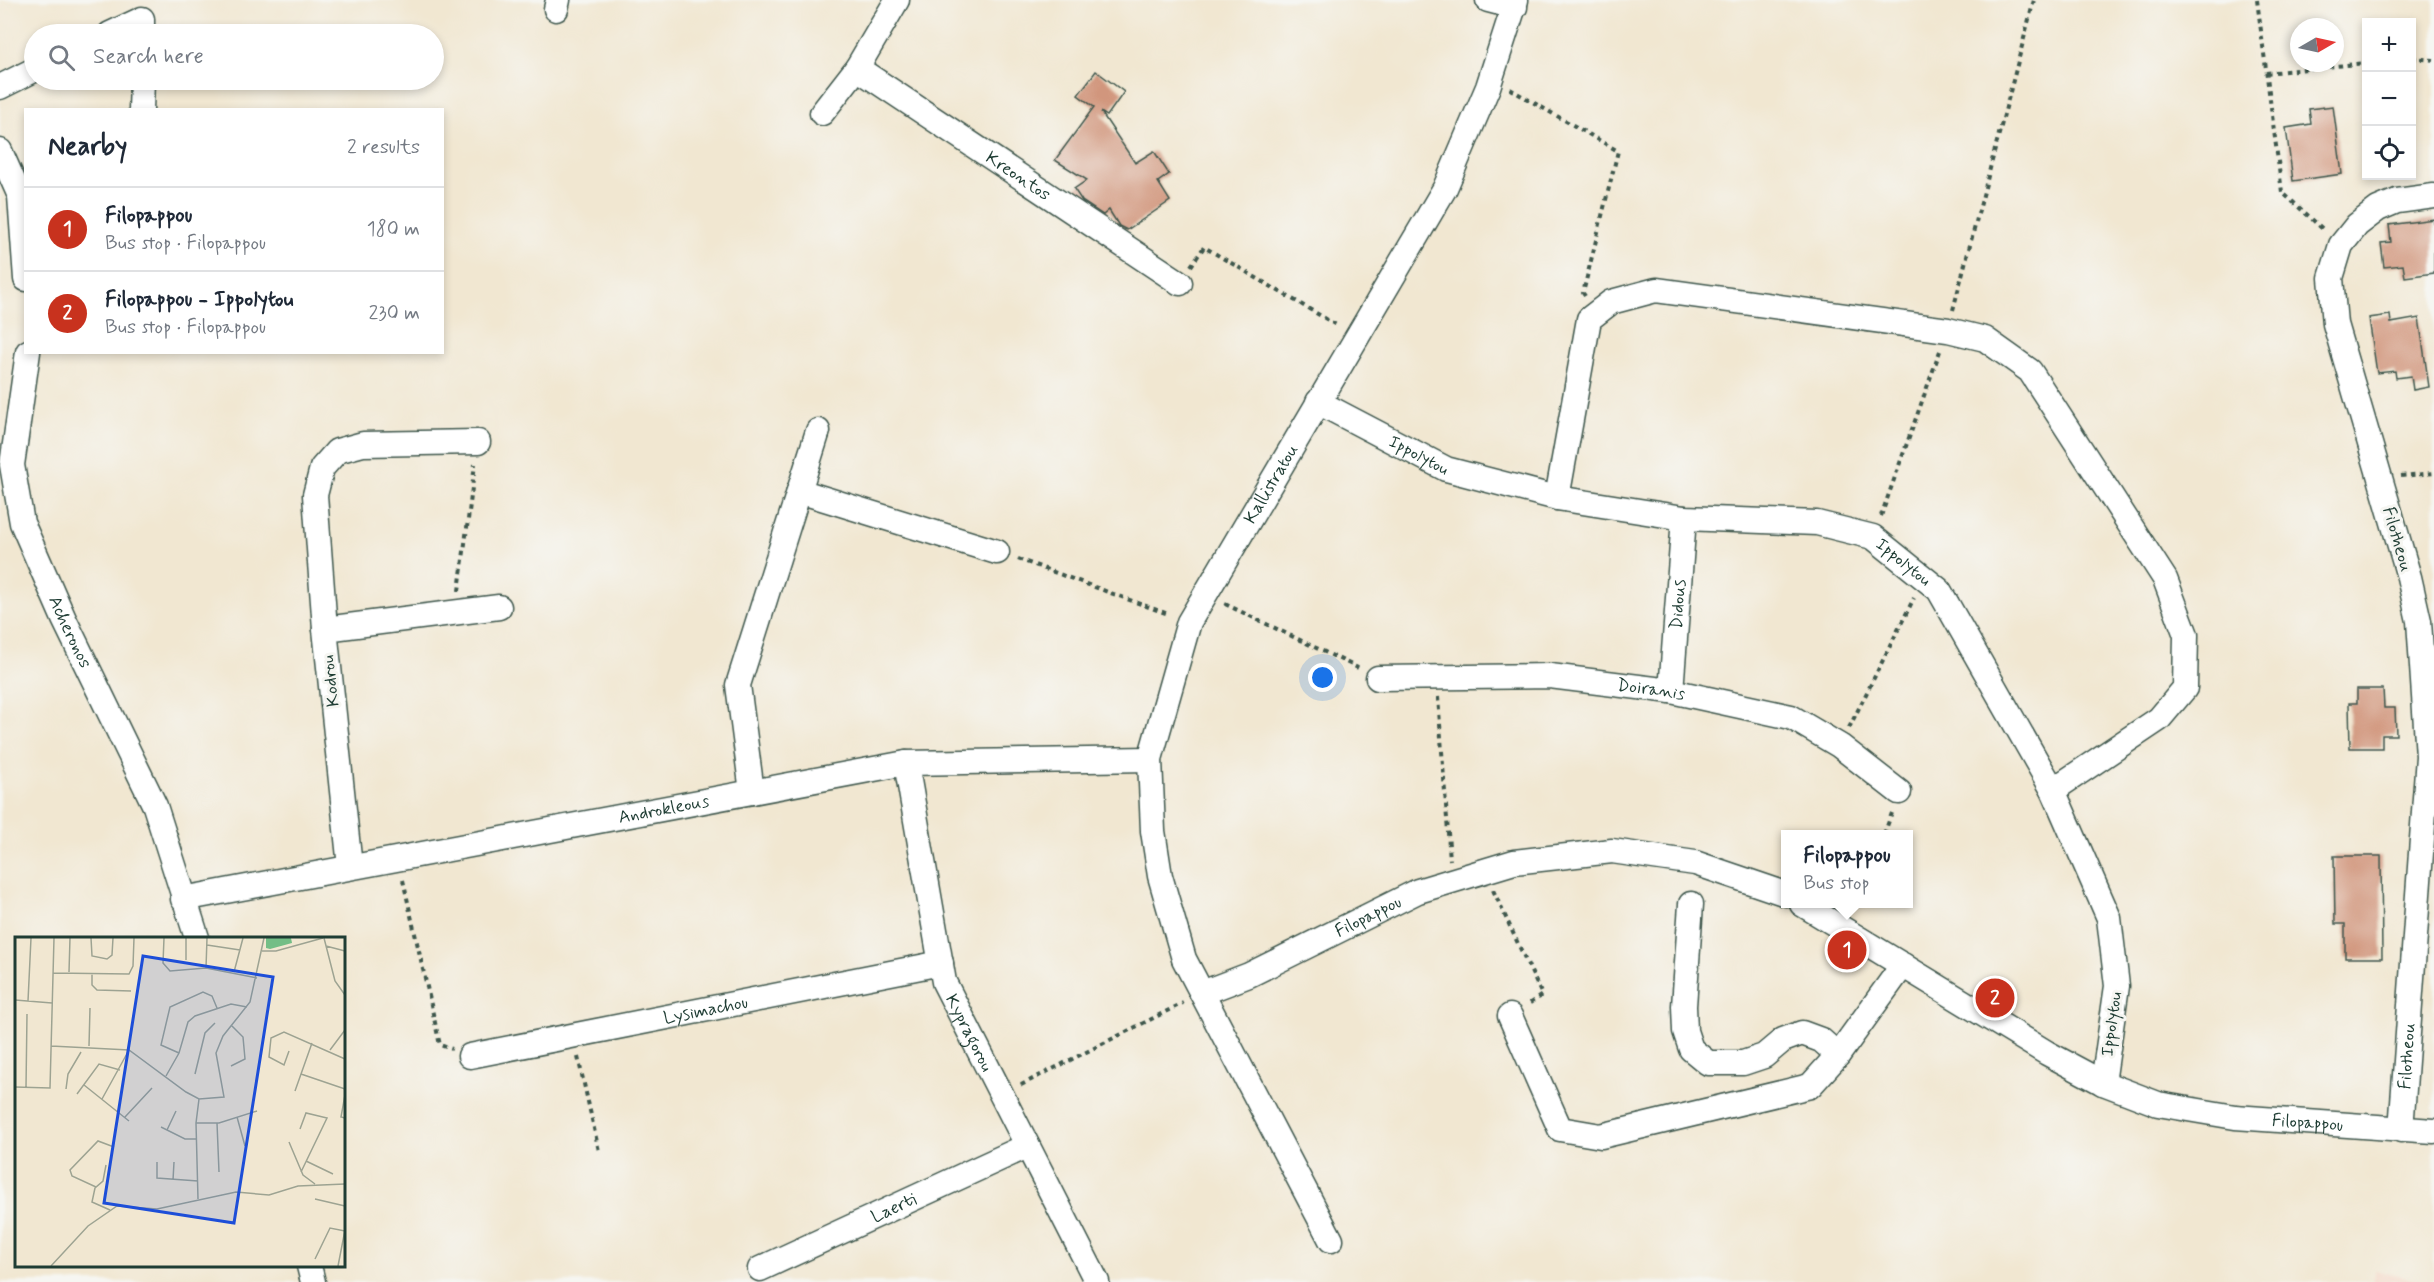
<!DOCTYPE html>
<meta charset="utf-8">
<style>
body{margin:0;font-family:Mynerve,sans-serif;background:#f6f6f7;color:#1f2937}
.controls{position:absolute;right:18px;top:18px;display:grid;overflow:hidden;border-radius:0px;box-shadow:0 3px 9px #0003}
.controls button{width:54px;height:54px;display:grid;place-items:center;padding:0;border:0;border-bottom:2px solid #e0e1e3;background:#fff;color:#1f2937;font:30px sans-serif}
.compass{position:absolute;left:2290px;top:18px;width:54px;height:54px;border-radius:50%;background:#fff;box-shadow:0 3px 9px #0003;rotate:81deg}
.you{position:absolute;left:1323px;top:678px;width:21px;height:21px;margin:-15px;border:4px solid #fff;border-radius:50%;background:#1a73e8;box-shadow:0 0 0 9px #1a73e833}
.badge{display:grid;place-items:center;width:39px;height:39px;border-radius:50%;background:#c8321e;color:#fff;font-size:20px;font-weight:700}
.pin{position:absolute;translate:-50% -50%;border:3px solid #fff;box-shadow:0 2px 6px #0006}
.popup{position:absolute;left:1781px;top:830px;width:132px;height:78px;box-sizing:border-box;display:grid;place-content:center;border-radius:0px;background:#fff;filter:drop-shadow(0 2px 4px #0005);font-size:20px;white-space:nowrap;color:#747a83}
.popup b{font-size:22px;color:#1f2937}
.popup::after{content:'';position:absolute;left:50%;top:100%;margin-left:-12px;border:12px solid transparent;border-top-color:#fff}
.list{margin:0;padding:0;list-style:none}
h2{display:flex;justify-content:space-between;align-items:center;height:78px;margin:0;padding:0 24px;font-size:26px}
h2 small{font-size:20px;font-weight:400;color:#747a83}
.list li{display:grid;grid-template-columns:39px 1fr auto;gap:18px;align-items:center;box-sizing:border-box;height:84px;padding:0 24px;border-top:2px solid #e0e1e3}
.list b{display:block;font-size:22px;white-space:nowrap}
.list p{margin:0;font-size:20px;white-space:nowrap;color:#747a83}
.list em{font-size:20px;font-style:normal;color:#747a83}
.icon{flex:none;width:33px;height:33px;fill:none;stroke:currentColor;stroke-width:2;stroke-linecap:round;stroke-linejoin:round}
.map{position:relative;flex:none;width:2434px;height:1282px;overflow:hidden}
.search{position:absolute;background:#fff;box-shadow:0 3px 9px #0003;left:24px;top:24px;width:420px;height:66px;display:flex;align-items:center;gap:15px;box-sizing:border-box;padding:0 21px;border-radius:33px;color:#747a83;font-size:22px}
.panel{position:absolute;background:#fff;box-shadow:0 3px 9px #0003;left:24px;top:108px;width:420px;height:246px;border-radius:0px}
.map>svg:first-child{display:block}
.built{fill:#f4d3c0}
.building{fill:#d1967d}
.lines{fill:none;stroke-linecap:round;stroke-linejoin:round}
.minor-casing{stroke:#3e564c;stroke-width:27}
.path{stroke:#3e564c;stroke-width:4;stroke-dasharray:4.5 4.5;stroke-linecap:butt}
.minor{stroke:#fff;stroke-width:24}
.labels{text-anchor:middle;stroke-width:6;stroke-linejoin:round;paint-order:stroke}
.street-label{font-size:18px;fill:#1f3d34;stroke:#f6f6f2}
.inset-road{fill:none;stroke:#9da392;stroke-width:1.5}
.view{fill:#1d4ed8;fill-opacity:0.15;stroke:#1d4ed8;stroke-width:3}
.inset-edge{fill:none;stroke:#1f3d34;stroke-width:3}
</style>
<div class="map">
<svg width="2434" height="1282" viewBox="0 0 2434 1282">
<rect width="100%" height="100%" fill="#f6f6f2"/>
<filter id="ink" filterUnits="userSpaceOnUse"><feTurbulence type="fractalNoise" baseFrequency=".0167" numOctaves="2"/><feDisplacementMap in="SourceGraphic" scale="12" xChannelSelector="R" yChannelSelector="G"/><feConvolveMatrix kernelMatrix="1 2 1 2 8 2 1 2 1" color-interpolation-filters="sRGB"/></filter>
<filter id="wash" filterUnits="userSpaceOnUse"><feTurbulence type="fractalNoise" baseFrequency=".008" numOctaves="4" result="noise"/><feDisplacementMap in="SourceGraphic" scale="24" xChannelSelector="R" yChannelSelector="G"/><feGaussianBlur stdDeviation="1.35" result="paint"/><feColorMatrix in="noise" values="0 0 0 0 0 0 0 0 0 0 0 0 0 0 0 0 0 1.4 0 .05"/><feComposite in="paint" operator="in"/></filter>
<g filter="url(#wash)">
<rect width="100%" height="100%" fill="#f1e7d1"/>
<path class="built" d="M2374 1270 2422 1282H2374Z"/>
<g id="blocks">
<path class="building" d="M1096 71 1124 92 1107 116 1101 112 1135 163 1154 151 1169 174 1158 182 1170 201 1127 230 1119 226 1109 210 1103 215 1082 201 1074 189 1087 180 1055 160 1094 107 1078 95Z
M2333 106 2342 174 2293 181 2286 128 2311 124 2309 109Z
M2434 219V273L2405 277 2403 265 2384 267 2381 243 2391 242 2389 225Z
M2390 315 2391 323 2419 318 2429 387 2413 390 2411 376 2396 378 2395 371 2377 373 2369 318Z
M2357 689H2383L2384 708H2395L2396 735H2382V748H2350L2349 703H2357Z
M2334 856H2381L2382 958H2345V924H2335Z"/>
</g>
</g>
<g filter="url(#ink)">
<use href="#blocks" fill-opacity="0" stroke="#3e564c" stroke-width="1.5"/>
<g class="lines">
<g class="minor-casing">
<g id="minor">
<path d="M1488 0 1515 7"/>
<path d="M556 9 558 0"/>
<path d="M110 34 142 19V34"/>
<path id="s1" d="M857 68 1180 283"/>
<path d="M0 87 34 70"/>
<path d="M141 110 142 80"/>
<path d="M822 113 857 68 897 0"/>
<path d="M0 151 20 196 26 279"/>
<path id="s2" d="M28 352 12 465 22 523 64 619 155 806 197 938"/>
<path id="s3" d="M1318 402 1446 469 1557 498 1684 518 1817 523 1873 537 1939 590 2053 790 2109 918 2117 986 2103 1083"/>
<path d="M799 491 997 552"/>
<path d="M1557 498 1589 319 1611 302 1656 290 1948 330 1985 339 2030 371 2165 579 2186 635 2185 688 2159 719 2053 790"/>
<path d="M325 629 499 607"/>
<path id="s4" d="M1378 678 1550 676 1671 691 1791 717 1840 746 1899 792"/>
<path id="s5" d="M1671 691 1684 518"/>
<path id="s6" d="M906 763 944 982 1097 1282"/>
<path d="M752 792 738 685 818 431"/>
<path d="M350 867 325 629 315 495 322 468 337 451 363 444 478 442"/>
<path id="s7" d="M183 899 906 763 1150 759"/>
<path d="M1691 904 1684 1006 1685 1031 1691 1049 1708 1063H1743L1764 1056 1783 1040 1802 1033 1821 1040 1838 1055"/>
<path id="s8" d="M1802 904 2047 1053 2103 1083 2158 1104 2235 1117 2434 1131"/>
<path id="s9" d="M1202 993 1249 975 1418 891 1514 862 1612 851 1695 863 1786 894"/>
<path d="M1510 1016 1560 1129 1601 1136 1810 1086 1838 1055 1903 965"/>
<path id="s10" d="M470 1056 941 963"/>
<path id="s11" d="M2401 1130 2428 756 2419 621 2409 577 2335 324 2331 278 2341 245 2357 225 2378 209 2397 201 2434 196"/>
<path id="s12" d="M1331 1240 1184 959 1160 876 1153 831 1150 759 1189 622 1445 188 1488 87 1516 0"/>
<path d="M309 1266 313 1282"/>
<path id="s13" d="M760 1269 1027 1146"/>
</g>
</g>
<path class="path" d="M2257 0 2282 192 2325 231
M2412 58 2434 60
M2266 73 2366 63
M1510 89 1618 151 1583 293 1585 296
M1191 266 1204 247 1338 326
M1953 310 2034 0
M2401 476 2434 473
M1881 516 1940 351
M1018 559 1168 614
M459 591 475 464
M1225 604 1358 668
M1438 697 1450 860
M1849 728 1914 598
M1884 834 1892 813
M403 880 440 1045 452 1049
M1493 890 1542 995 1527 1005
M578 1057 599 1151
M1021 1085 1183 1003"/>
<use href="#minor" class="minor"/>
</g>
</g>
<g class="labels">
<g class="street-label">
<text dy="6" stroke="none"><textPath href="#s1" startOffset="194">Kreontos</textPath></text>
<text dy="6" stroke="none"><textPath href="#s3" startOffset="114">Ippolytou</textPath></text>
<text dy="6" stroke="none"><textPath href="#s12" startOffset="824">Kallistratou</textPath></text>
<text transform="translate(2398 539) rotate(74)" y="6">Filotheou</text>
<text dy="6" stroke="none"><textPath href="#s3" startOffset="618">Ippolytou</textPath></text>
<text dy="6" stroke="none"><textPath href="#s5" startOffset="87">Didous</textPath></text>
<text dy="6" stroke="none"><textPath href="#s2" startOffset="292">Acheronos</textPath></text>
<text transform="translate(330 681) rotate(-96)" y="6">Kodrou</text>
<text dy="6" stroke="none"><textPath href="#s4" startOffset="274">Doiranis</textPath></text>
<text dy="6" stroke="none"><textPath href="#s7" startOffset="489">Androkleous</textPath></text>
<text dy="6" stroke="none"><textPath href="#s9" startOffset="183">Filopappou</textPath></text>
<text dy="6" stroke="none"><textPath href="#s10" startOffset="240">Lysimachou</textPath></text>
<text transform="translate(2111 1024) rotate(-82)" y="6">Ippolytou</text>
<text dy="6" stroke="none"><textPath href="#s6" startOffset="279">Kypragorou</textPath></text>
<text dy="6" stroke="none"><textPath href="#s11" startOffset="74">Filotheou</textPath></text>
<text dy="6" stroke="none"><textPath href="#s8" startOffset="560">Filopappou</textPath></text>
<text dy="6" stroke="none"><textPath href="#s13" startOffset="147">Laerti</textPath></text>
</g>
</g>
<g transform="translate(15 937)">
<rect width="330" height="330" fill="#f1e7d1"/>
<path d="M251 1H276L277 6 255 12 251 11Z" fill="#73be86"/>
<path class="inset-road" d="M76 1 77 19 92 22 97 18 98 1M149 1 148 26 155 34 191 31 242 41M309 1 320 44 330 58M192 8 225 13M311 9 330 14M247 14H261L308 1M171 23V1M191 31 192 1M54 35 55 1M219 35 228 1M38 36 114 37 118 29 119 1M77 36V48L82 53 116 54M0 63 37 66M13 64 16 1M36 109 114 113 171 155 184 162 209 160 201 116 208 99 235 65 249 1M74 109 75 71M315 113 330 93M274 114 269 128 254 120 256 101 269 95 330 122M164 116 146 108 155 70 188 55 197 59 202 71M216 129 230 122 228 100 217 89M180 137 190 96 200 86M286 137 330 152M151 139 164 116 173 85 180 79 216 67 232 70M69 148 114 184M0 150 35 151 39 1M11 151 12 77M51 152 53 137 66 115M280 154 297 106M62 157 84 127 105 133M330 158 326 180 330 181M87 162 114 113M110 180 137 151M222 180 230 209M181 186H204L242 174M202 186 204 235M146 190 170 202H181M285 192 291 176 312 181 286 235M152 193 161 174M274 205 288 238 300 247M291 224 318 237M142 225V241L183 244M91 228 88 244 80 251 77 265 95 273M158 243 159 225M81 250 57 239 55 233 83 204 99 210M183 262 181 186 184 162M300 262 330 269M300 322 315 291 330 294M36 329 73 289 102 269 142 272 221 255 254 258 283 249 330 247M323 329 330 293"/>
<path class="view" d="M128 19 258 40 219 286 89 266Z"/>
<rect width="330" height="330" class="inset-edge"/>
</g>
</svg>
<div class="controls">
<button>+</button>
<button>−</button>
<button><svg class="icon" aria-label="locate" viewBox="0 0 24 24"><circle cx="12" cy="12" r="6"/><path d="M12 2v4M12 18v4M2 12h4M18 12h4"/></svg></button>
</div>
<svg class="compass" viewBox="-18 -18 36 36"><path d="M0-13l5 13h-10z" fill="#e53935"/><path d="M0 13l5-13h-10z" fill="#747a83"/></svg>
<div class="you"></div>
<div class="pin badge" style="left:1847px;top:950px">1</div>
<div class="popup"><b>Filopappou</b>Bus stop</div>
<div class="pin badge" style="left:1995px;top:998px">2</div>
<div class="search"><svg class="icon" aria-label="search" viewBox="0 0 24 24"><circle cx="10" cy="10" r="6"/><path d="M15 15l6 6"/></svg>Search here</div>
<section class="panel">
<h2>Nearby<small>2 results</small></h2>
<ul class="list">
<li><span class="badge">1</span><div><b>Filopappou</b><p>Bus stop · Filopappou</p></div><em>180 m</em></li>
<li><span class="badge">2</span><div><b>Filopappou - Ippolytou</b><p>Bus stop · Filopappou</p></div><em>230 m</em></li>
</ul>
</section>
</div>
